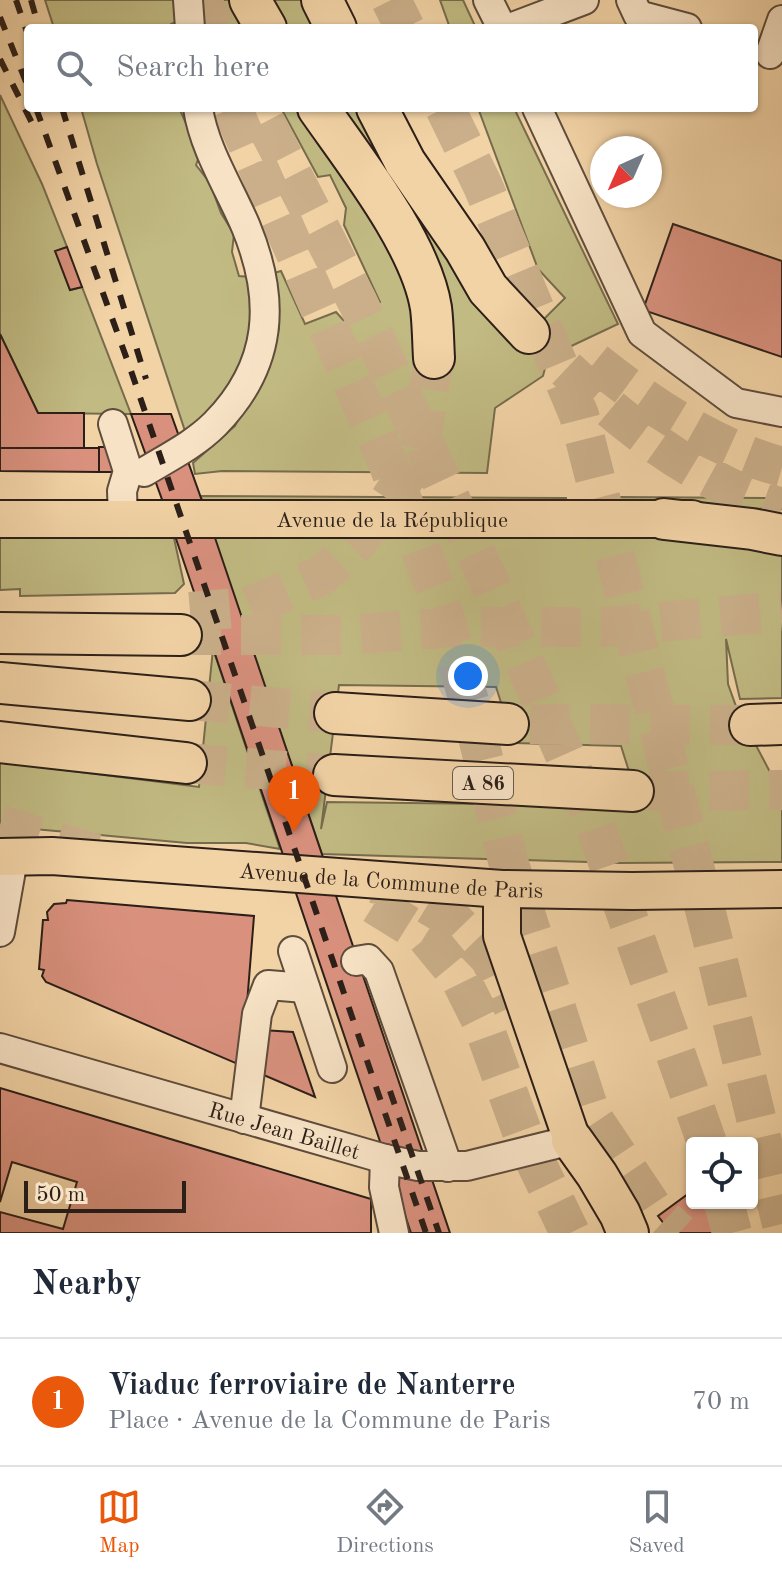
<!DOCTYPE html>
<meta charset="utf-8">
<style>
body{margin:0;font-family:"Old Standard TT",serif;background:#f6f6f7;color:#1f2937}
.controls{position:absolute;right:24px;bottom:24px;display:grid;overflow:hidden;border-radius:8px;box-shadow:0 2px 6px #0004}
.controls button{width:72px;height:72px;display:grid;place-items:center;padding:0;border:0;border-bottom:2px solid #e0e1e3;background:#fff;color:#1f2937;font:40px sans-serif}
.compass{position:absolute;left:590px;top:136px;width:72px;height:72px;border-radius:50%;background:#fff;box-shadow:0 2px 6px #0004;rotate:225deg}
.scale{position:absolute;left:24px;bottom:20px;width:162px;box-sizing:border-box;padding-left:8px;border:4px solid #2c1f18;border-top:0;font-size:22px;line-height:28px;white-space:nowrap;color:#2c1f18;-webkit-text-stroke:6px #f7e2c5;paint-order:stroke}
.you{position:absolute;left:468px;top:676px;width:28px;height:28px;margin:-20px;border:6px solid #fff;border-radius:50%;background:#1a73e8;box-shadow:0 0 0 12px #1a73e833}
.badge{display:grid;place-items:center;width:52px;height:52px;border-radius:50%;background:#ea580c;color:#fff;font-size:26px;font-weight:700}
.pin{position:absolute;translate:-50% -66px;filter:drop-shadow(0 2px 4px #0008)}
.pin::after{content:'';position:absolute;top:42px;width:28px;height:24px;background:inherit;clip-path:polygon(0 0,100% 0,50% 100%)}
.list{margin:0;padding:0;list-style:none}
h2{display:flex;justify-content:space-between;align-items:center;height:104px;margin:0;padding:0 32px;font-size:34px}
h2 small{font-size:26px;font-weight:400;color:#747a83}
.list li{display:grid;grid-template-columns:52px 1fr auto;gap:24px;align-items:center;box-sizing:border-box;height:128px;padding:0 32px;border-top:2px solid #e0e1e3}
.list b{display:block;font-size:30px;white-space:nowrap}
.list p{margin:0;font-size:26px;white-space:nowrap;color:#747a83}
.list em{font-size:26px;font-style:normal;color:#747a83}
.icon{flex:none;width:44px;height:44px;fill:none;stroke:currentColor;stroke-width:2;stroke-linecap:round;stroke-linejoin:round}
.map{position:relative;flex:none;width:782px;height:1233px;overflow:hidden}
.search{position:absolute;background:#fff;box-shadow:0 2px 6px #0004;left:24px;right:24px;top:24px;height:88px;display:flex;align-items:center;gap:20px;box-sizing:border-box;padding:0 28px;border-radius:8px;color:#747a83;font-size:30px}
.sheet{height:232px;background:#fff}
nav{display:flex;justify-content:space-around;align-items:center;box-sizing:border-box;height:112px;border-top:2px solid #e0e1e3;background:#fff;font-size:22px;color:#747a83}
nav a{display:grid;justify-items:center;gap:4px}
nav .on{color:#ea580c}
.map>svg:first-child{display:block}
.green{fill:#c1ba82;stroke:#766c4d;stroke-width:2;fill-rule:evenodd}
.building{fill:#d9917e;stroke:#2c1f18;stroke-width:2}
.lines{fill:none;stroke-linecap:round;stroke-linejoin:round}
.highway-tunnel{stroke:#caaf8a;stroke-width:40;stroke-dasharray:40 20;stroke-linecap:butt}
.minor-casing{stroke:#5e4c3c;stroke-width:32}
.major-casing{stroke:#2c1f18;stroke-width:40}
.highway-casing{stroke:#2c1f18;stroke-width:44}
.minor{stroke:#f7e2c5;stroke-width:28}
.major{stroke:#f2d3a6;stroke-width:36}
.highway{stroke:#f2d3a6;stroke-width:40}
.rail{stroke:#2c1f18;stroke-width:6;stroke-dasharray:14 14;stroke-linecap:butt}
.labels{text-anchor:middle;stroke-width:6;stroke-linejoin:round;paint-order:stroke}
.shield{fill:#f7e2c5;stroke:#695a4c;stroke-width:2}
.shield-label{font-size:20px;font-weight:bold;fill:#2c1f18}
.street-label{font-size:22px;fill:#2c1f18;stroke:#f7e2c5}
</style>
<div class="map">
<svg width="782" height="1233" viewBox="0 0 782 1233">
<rect width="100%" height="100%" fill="#f2d3a6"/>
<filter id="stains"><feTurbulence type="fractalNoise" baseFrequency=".0025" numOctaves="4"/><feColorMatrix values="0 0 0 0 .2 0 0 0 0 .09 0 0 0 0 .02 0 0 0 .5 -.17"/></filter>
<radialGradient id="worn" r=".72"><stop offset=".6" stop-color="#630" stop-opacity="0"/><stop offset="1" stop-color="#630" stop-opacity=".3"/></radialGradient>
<path class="green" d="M45 0H174L176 22 171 24V28H54Z
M198 0H234L249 28H199Z
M264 0H308L322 28H280Z
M440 0H463L476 28H450Z
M0 95 42 184 67 247 56 251 70 290 82 287 131 414 38 413 0 334Z
M81 108H179L200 154 196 165 210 183 221 213 234 234 232 252 239 276 250 277C255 354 240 382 187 437L97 164Z
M281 108H296L373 212 445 360 335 108H362L524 339 565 298 538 269 478 108H514L618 324 548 357 543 376 495 408 487 473 222 471 195 474 193 463 235 426 266 365 279 329 274 273 281 271 305 324 336 312 345 322 380 302 344 225 346 208 330 175 318 177Z
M200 496 566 498 567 508 205 505Z
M619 497 782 498V509L617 507Z
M172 529 184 584 175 593 20 596V589L0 590V530Z
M211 530 696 533 782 550V698L740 699 726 639 728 684 737 709 782 795V862L620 863 322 854ZM339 685 496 687 514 743 621 746 640 806 327 802 321 829Z
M213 649 280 849 246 843H187L34 829 0 830V762L199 787Z"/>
<path class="building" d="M673 224 782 261V357L643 310Z
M67 247 82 287 70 290 55 251Z
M0 334 38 413H84V448H0Z
M131 414H171L211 526 450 1233H411L172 527Z
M99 447H112L121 472H99Z
M0 448H99V472L0 471Z
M67 900 254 916 245 1029 293 1032 315 1097 46 982 42 976 44 970 39 969 43 920H48L47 912 54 904 66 903Z
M0 1088 371 1199V1233H0V1212L63 1229 77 1182 12 1162 0 1202Z
M692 1191V1203H709L731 1233H671L658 1216Z"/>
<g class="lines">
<path class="highway-tunnel" d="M201 0 216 28
M391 0 405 28
M232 108 388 463 438 595 471 708 508 861 591 1116 654 1210 679 1233
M445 108 483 186 579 415 711 933 782 1224
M265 122 358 303 492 588 593 819 707 1143
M595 362C650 406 714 448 782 467
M566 369C628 427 700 484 782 508
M190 612 249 607 321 576 355 544 389 501 410 470 419 451 434 358
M181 635H345L451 627H604L782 611
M190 700 335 713
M530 724 750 725
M186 763 334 775
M649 791 782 790
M0 825 96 854
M373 883 401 888 452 919 490 958 513 1006
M374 904 427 937 459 976 482 1022 525 1140 570 1233
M724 1203 732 1233"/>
<g class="minor-casing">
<g id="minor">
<path d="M188 0 190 28"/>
<path d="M488 0 502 28"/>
<path d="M631 0 638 15 687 28"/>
<path d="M510 28 584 0"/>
<path d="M770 54 782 20"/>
<path d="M537 108 642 333 736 403 782 412"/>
<path d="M113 424 128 471 122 491 123 519"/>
<path d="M144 472C169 457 195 444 215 424 273 365 276 300 246 227 230 189 204 149 198 108"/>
<path d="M0 932 13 859"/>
<path d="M293 951 332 1068"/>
<path d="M356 961 368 959 379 971 448 1167"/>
<path id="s1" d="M0 1048 385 1159 418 1166H467L572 1140"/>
<path d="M244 1119 257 1014 268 985 305 988"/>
<path d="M385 1159 384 1187 394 1233"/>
</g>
</g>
<g class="major-casing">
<g id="major">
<path id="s2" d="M0 519H692"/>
<path id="s3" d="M0 857 52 856 502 889 632 891 782 889"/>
<path d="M502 889V936L572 1140"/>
</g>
</g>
<g class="highway-casing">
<path id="highway" d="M250 0 266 28
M322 0 336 28
M318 108C355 161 421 244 431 308 433 324 433 341 434 358
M377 108 405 162 465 249 488 289 529 333
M664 519 752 529 782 535
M0 633 181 635
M0 683 190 700
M335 713 508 724
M750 725 782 724
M0 742 186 763
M334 775 633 791
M572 1140 597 1175 620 1214 628 1233"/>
</g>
<use href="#minor" class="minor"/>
<use href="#major" class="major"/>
<use href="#highway" class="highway"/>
<path class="rail" d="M16 0 28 35
M31 0 39 28
M0 17 28 87
M0 59 34 127
M36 108 129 365 426 1233
M62 108 146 379
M390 1091 439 1233"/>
</g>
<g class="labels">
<rect class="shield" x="453" y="767" width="60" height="32" rx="6"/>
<g class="shield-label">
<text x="483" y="790">A 86</text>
</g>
<g class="street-label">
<text dy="8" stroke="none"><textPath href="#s2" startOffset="392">Avenue de la République</textPath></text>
<text dy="8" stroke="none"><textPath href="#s3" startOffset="392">Avenue de la Commune de Paris</textPath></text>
<text dy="8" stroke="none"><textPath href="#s1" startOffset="296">Rue Jean Baillet</textPath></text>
</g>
</g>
<rect width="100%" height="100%" filter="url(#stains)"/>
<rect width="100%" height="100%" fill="url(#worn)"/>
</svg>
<div class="controls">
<button><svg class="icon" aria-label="locate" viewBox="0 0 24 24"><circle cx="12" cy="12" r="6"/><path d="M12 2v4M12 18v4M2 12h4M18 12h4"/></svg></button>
</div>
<svg class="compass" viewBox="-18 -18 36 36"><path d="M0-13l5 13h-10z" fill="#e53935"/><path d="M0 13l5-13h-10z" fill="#747a83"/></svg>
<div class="scale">50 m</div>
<div class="you"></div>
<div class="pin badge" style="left:294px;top:832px">1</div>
<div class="search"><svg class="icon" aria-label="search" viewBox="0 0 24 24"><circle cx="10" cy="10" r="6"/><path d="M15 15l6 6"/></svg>Search here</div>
</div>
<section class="sheet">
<h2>Nearby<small></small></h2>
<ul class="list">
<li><span class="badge">1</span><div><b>Viaduc ferroviaire de Nanterre</b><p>Place · Avenue de la Commune de Paris</p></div><em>70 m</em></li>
</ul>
</section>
<nav>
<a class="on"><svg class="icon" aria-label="map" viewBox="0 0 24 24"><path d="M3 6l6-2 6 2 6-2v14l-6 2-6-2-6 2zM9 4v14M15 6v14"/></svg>Map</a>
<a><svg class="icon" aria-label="directions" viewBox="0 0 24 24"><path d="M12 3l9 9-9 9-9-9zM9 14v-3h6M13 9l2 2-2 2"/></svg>Directions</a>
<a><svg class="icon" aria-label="saved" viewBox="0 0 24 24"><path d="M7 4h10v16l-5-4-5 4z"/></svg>Saved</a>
</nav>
